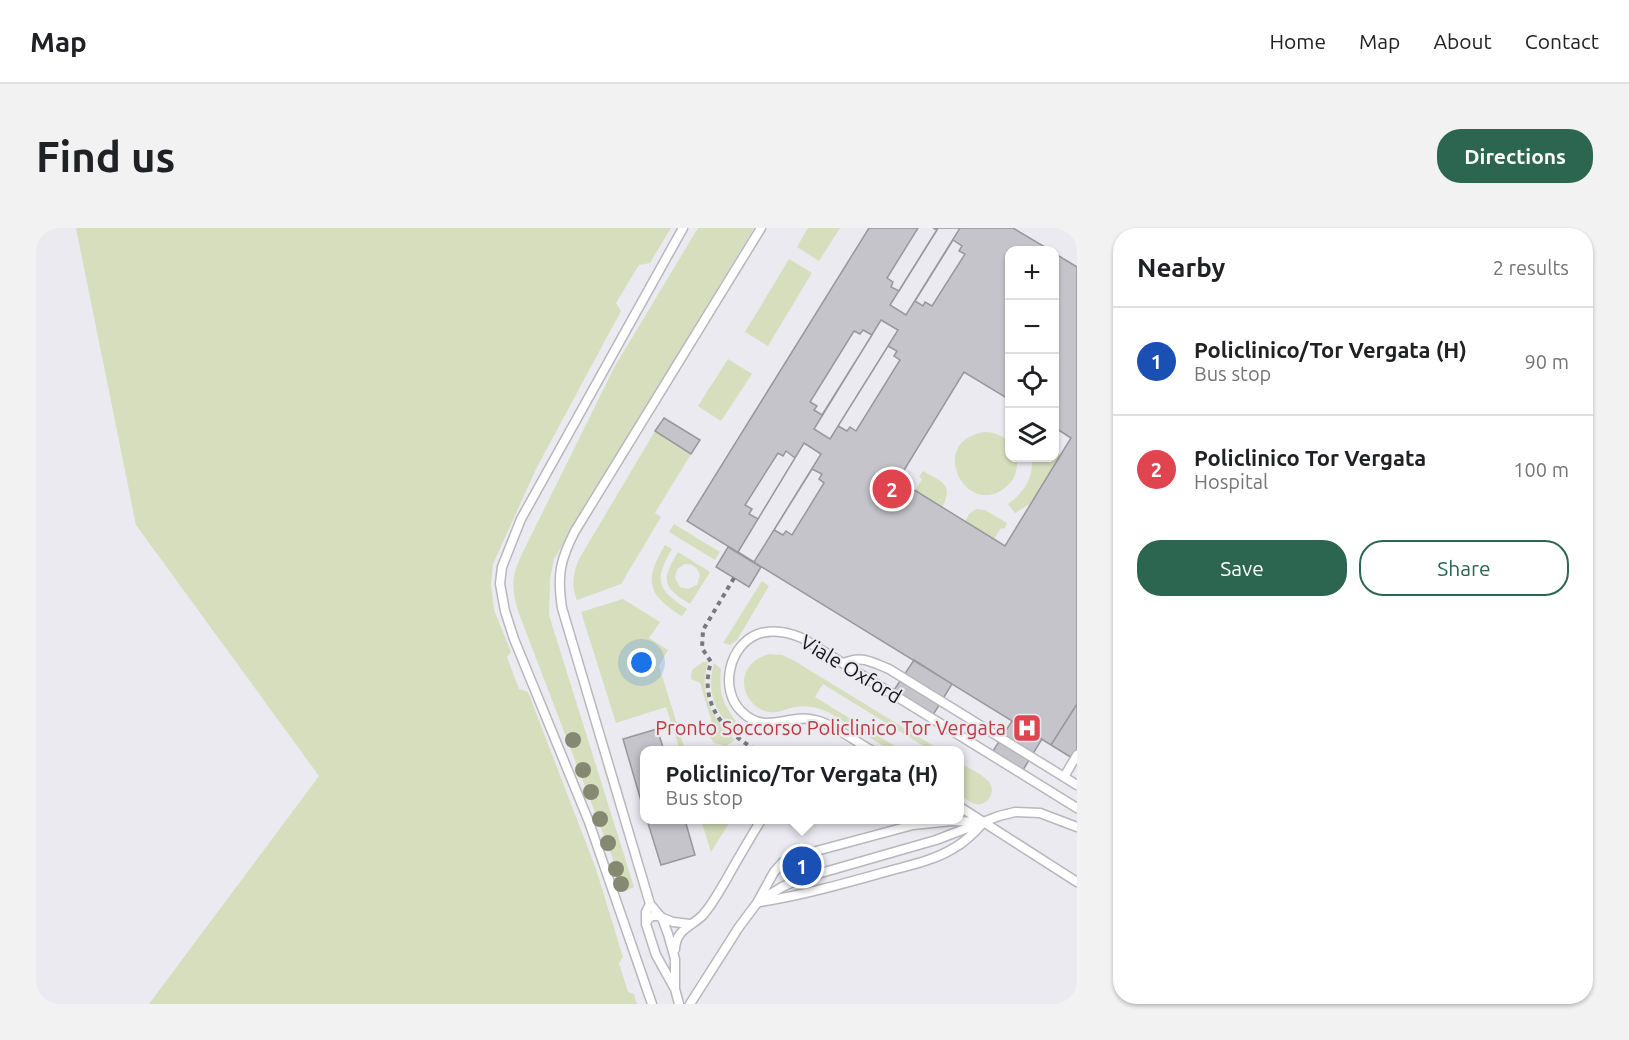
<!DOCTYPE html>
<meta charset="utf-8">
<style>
body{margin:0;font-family:Ubuntu,sans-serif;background:#f2f2f2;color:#202124}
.controls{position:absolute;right:18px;top:18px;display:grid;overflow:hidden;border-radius:12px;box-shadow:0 2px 4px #0004}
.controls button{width:54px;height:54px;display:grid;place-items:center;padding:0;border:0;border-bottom:2px solid #e0e0e0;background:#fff;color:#202124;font:30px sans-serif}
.you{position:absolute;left:606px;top:435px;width:21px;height:21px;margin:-15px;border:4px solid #fff;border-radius:50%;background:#1a73e8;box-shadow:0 0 0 9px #1a73e833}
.badge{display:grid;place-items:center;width:39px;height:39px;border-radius:50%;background:#2c6650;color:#fff;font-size:20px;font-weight:700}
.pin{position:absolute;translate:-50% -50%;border:3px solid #fff;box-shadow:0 2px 6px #0006}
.popup{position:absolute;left:604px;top:518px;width:324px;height:78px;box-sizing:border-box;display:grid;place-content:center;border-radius:12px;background:#fff;filter:drop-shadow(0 2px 4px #0005);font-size:20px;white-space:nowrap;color:#757577}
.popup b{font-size:22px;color:#202124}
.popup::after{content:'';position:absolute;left:50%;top:100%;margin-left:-12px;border:12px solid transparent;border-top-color:#fff}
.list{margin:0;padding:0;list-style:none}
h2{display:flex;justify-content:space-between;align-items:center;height:78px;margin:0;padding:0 24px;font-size:26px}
h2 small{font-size:20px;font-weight:400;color:#757577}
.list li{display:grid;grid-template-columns:39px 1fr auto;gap:18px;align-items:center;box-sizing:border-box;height:108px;padding:0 24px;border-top:2px solid #e0e0e0}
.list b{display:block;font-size:22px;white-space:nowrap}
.list p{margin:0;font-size:20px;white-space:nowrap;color:#757577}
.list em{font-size:20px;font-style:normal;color:#757577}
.actions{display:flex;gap:12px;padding:18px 24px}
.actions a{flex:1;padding:14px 0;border:2px solid #2c6650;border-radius:24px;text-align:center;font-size:21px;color:#2c6650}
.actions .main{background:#2c6650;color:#fff}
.icon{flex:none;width:33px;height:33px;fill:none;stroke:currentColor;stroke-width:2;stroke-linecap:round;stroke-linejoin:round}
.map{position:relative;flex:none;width:1041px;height:776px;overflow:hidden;border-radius:24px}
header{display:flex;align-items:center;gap:36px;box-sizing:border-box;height:84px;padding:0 30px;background:#fff;border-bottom:2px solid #e0e0e0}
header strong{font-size:28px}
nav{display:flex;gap:33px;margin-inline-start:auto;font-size:21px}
.intro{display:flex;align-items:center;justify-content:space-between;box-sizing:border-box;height:144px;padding:0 36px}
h1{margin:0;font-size:42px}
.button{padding:15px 27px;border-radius:24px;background:#2c6650;color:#fff;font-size:21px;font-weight:700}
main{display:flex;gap:36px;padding:0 36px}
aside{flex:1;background:#fff;border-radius:24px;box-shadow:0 2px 4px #0004}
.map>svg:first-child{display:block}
.green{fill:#d7debe;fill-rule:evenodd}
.building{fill:#c4c4ca;stroke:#97979c;stroke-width:1.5;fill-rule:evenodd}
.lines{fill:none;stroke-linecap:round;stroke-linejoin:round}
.service-casing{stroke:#b7b7bd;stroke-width:11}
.path{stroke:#79797d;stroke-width:4;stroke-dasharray:4.5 4.5;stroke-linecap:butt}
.service{stroke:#fff;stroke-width:8}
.tree{fill:#858971}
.labels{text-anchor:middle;stroke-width:4.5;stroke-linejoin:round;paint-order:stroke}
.street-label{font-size:20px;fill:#141416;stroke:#eaeaf0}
.health-label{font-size:20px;fill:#be3a42;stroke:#eaeaf0;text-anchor:end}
</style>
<header>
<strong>Map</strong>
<nav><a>Home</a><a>Map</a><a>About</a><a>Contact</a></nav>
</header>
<div class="intro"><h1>Find us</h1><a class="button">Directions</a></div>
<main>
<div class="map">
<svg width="1041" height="776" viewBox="0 0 1041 776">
<rect width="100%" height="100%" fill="#eaeaf0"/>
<path class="green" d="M40 0H635L614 35 603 37 580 75 585 83 500 241 457 336 455 356 458 382 475 424 471 429 483 461 492 464 560 641 587 729 583 735 592 764 598 766 601 776H113L283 548 100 297Z
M662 0H718L518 331 514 351 513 387 598 659 589 663 482 383C476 362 475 349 485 328L579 138Z
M772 0H804L783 33 761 19Z
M753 31 776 45 732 118 709 104Z
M692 131 716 146 685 193 662 178Z
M619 203 655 226 619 285 625 289 585 356 541 372C535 358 537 345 543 331Z
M948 204C958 204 966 207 973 214L974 230H981C982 241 979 252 970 259 930 292 890 214 948 204Z
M1019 224 1025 227 995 275 979 285 972 276C989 264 997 250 996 230H1018Z
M887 243C906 254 918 256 906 280L879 263 886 251 883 249Z
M940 281 949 282 971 295 968 301 965 300 958 311 929 294 933 286Z
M638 296 684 324 679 332 633 304Z
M629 317 636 321C618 352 620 361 651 381L646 388C611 367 608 352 629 317Z
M642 324 674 344 654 376C626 359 625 352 642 324ZM649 336C657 336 661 339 664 347L661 357 652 361 644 359 639 350 641 341Z
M726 353 733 358 701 412 694 417 687 415Z
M587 371 624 394 613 410 632 422 623 438 649 522H644L630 479 580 495 545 384Z
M733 426 746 427 757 432 904 522H894L787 456 779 469 865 522H854L792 484C779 478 765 476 751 481 745 483 740 485 733 484 714 481 702 459 711 442 716 433 723 429 733 426Z
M667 434H672C662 466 676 490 699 512L690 518 678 515 672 506 677 498 664 455 655 451 656 442Z
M678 435 685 441C683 471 687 475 704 499L702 507C681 486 669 466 678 435Z
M924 535C932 540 945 545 952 553 961 562 953 578 940 576 934 575 929 570 924 566Z
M665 592H695L675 624Z"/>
<path class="building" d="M833 0H882L851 50 857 54 855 59 863 63 901 2 897 0H977L1014 22H974V172L928 144 862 252 969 318 1035 210 1018 199V25L1041 39V476L1015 517 651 293ZM917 12 926 18 923 23 929 26 896 78 889 74 887 78 879 73ZM827 102 836 107 786 187 778 182 781 178 774 174 818 103 824 106ZM852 118 861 123 858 128 864 132 820 203 814 199 811 203 802 198ZM750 223 759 230 722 291 713 286 716 281 709 277 742 225 747 228ZM776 241 786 246 783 251 788 255 756 307 750 303 747 307 738 302Z
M902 0H924L870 87 854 77Z
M845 92 862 102 794 211 778 201Z
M628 190 664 212 655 226 619 203Z
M768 215 785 226 718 334 702 324Z
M692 319 725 339 713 359 680 339Z
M878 432 916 456 897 487 858 462Z
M1041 476V533L1015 517Z
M976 493 1006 511 987 542 957 523Z
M621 501 628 522H608V583L587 511Z
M611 592H649L659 627 625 637Z"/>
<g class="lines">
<g class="service-casing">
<path id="service" d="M808 435C826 427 835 434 853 441L1041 557
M835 522C819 513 797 496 779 492 752 485 729 508 705 483 683 461 693 417 722 406 737 401 752 404 766 410L1041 580
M1028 549 1041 527
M924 579 1041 654
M723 673 746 659 764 651 900 612 963 588 979 584 1004 585 1041 599
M724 674C768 667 810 655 853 643 875 637 899 632 918 620 929 614 938 605 946 596
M614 676 610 684V696L620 727 639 761 643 776
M610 696 612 691 616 688H622L637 694 654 696
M639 721C640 701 655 699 667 687 676 677 683 664 690 652 701 632 713 612 725 592
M639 761V731L632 706 626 690 614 676 526 380C521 347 524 332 539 303L725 0
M616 776 553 594 478 411 469 383 464 356 466 339 485 291 647 0
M654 776 703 699 721 675 738 644 747 634 758 629 877 597 916 593 948 594"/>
</g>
<path class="path" d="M698 350 667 402 666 420 675 434C663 473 685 501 717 520"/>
<use href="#service" class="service"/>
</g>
<g class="tree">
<circle cx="537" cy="512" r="8"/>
<circle cx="547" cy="542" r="8"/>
<circle cx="555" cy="564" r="8"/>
<circle cx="564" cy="591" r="8"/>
<circle cx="572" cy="615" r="8"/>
<circle cx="580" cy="641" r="8"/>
<circle cx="585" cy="656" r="8"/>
</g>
<defs>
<g id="hospital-square" transform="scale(1.5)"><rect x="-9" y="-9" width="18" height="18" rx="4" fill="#e0444e" stroke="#eaeaf0"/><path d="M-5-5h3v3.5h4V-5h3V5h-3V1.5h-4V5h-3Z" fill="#fff"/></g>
</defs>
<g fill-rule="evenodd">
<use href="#hospital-square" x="991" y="500"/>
</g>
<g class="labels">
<g class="street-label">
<text transform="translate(815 441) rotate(31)" y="7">Viale Oxford</text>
</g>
<g class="health-label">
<text x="970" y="507">Pronto Soccorso Policlinico Tor Vergata</text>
</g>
</g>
</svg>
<div class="controls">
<button>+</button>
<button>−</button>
<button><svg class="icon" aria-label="locate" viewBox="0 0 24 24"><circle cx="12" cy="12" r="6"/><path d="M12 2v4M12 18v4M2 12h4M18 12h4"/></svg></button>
<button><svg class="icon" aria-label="layers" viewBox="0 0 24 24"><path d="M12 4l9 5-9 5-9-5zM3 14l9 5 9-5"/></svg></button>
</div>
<div class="you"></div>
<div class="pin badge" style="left:766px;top:638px;background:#1a4fb4">1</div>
<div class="popup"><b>Policlinico/Tor Vergata (H)</b>Bus stop</div>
<div class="pin badge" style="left:856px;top:261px;background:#e0444e">2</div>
</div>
<aside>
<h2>Nearby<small>2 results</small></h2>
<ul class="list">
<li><span class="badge" style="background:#1a4fb4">1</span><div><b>Policlinico/Tor Vergata (H)</b><p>Bus stop</p></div><em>90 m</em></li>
<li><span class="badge" style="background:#e0444e">2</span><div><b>Policlinico Tor Vergata</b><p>Hospital</p></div><em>100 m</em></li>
</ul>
<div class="actions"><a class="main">Save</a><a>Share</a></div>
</aside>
</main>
